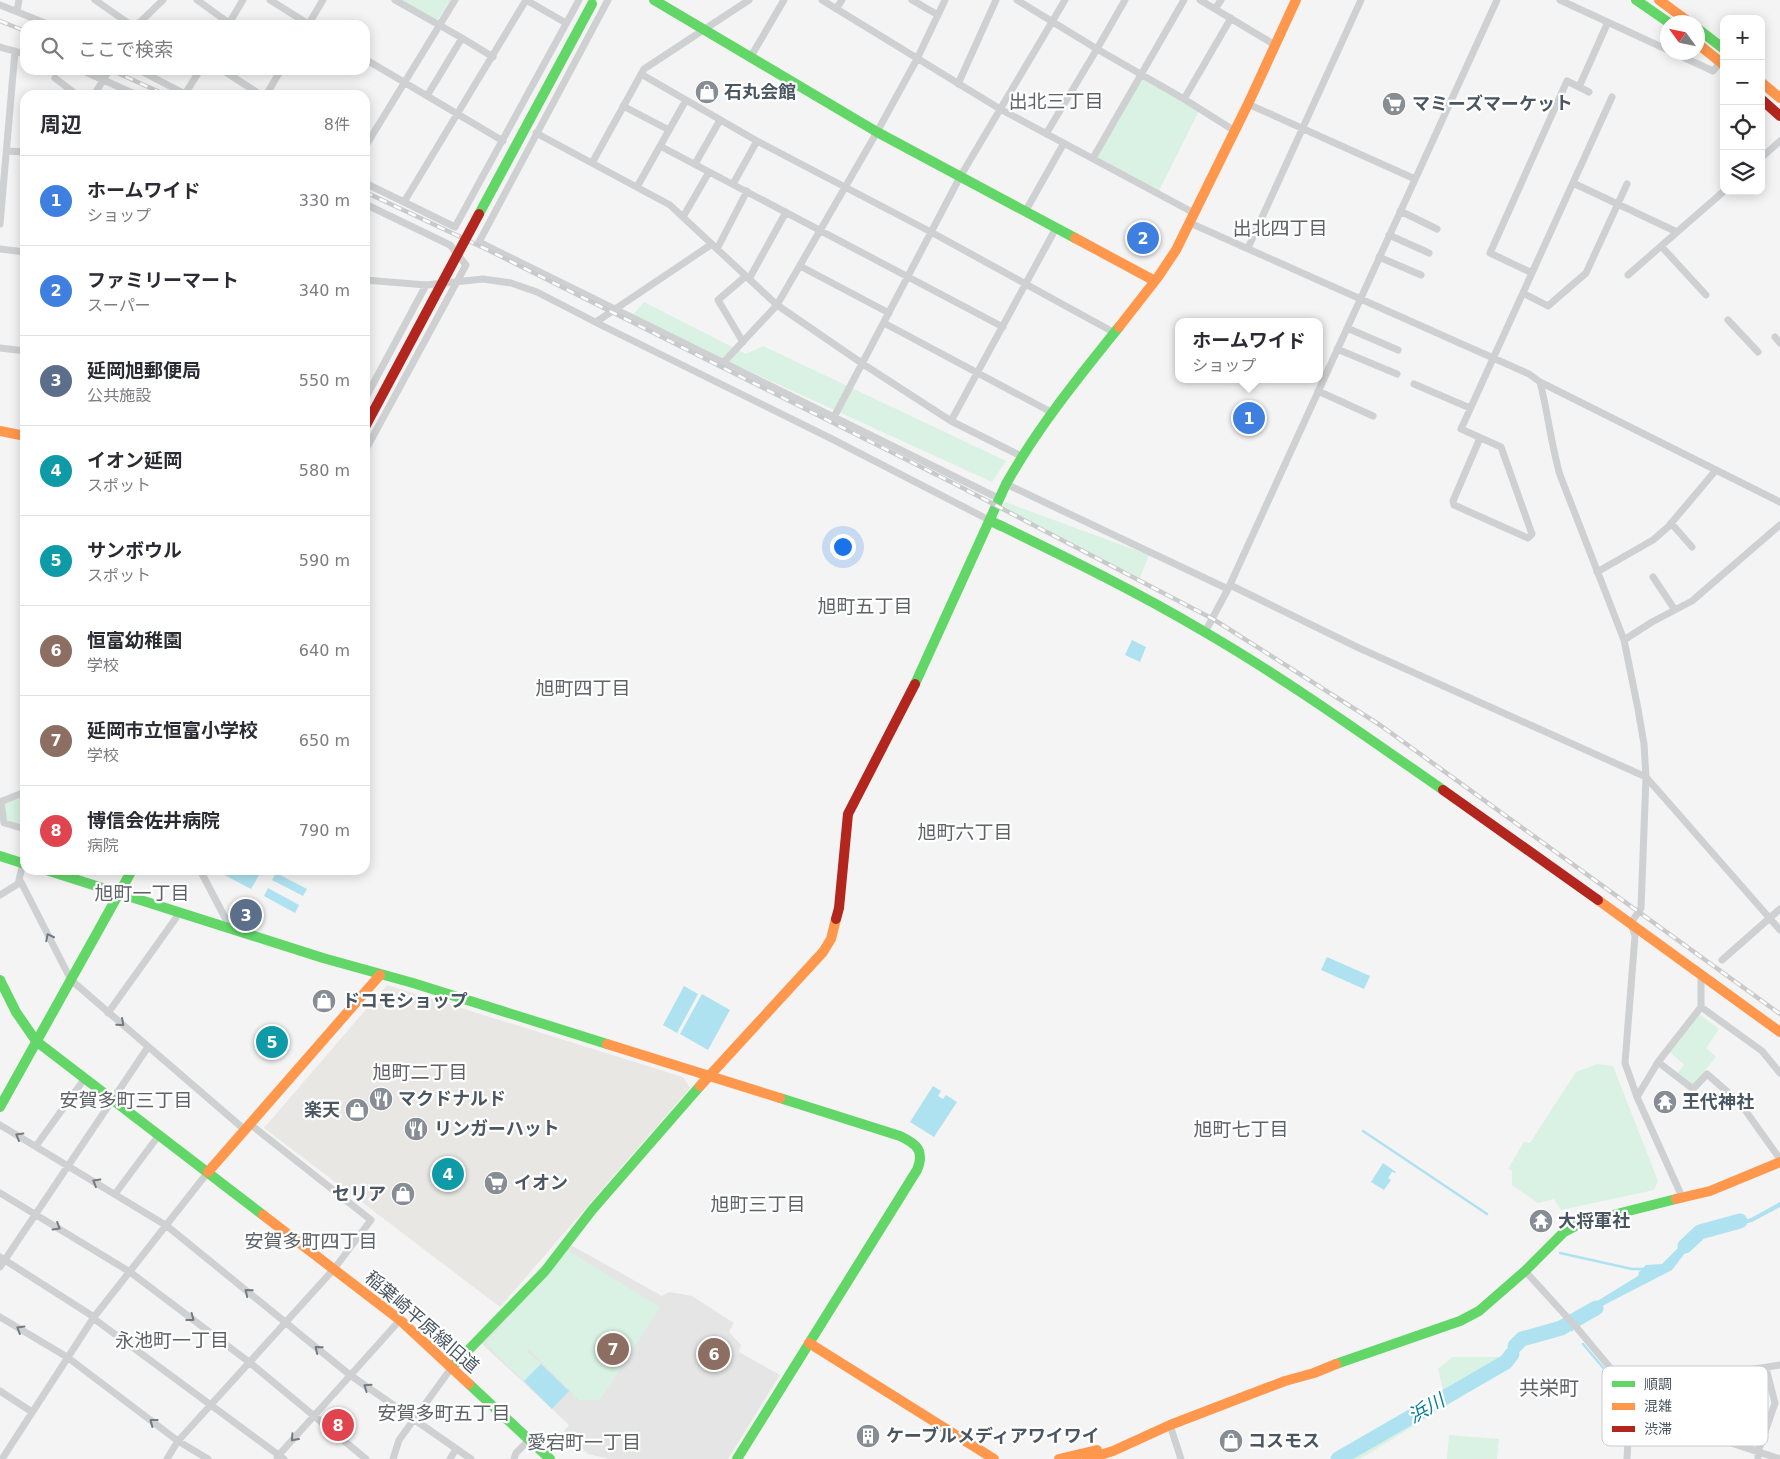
<!DOCTYPE html>
<html lang="ja">
<meta charset="utf-8">
<style>
body{margin:0;font-family:"DejaVu Sans","Noto Sans JP",sans-serif;background:#f2f2f3;color:#2b2b33}
.controls{position:absolute;right:15px;top:15px;display:grid;overflow:hidden;border-radius:10px;box-shadow:0 2px 12px #0003}
.controls button{width:45px;height:45px;display:grid;place-items:center;padding:0;border:0;border-bottom:1px solid #e1e1e2;background:#fff;color:#2b2b33;font:25px sans-serif}
.compass{position:absolute;left:1660px;top:15px;width:45px;height:45px;border-radius:50%;background:#fff;box-shadow:0 2px 12px #0003;rotate:303deg}
.you{position:absolute;left:842px;top:546px;width:18px;height:18px;margin:-12px;border:4px solid #fff;border-radius:50%;background:#1a73e8;box-shadow:0 0 0 8px #1a73e833}
.badge{display:grid;place-items:center;width:32px;height:32px;border-radius:50%;background:#868d94;color:#fff;font-size:16px;font-weight:700}
.pin{position:absolute;translate:-50% -50%;border:2px solid #fff;box-shadow:0 1px 5px #0006}
.popup{position:absolute;left:1175px;top:318px;width:148px;height:65px;box-sizing:border-box;display:grid;place-content:center;border-radius:10px;background:#fff;filter:drop-shadow(0 1px 4px #0005);font-size:16px;white-space:nowrap;color:#7c7c81}
.popup b{font-size:19px;color:#2b2b33}
.popup::after{content:'';position:absolute;left:50%;top:100%;margin-left:-10px;border:10px solid transparent;border-top-color:#fff}
.list{margin:0;padding:0;list-style:none}
h2{display:flex;justify-content:space-between;align-items:center;height:65px;margin:0;padding:0 20px;font-size:21px}
h2 small{font-size:16px;font-weight:400;color:#7c7c81}
.list li{display:grid;grid-template-columns:32px 1fr auto;gap:15px;align-items:center;box-sizing:border-box;height:90px;padding:0 20px;border-top:1px solid #e1e1e2}
.list b{display:block;font-size:19px;white-space:nowrap}
.list p{margin:0;font-size:16px;white-space:nowrap;color:#7c7c81}
.list em{font-size:16px;font-style:normal;color:#7c7c81}
.icon{flex:none;width:28px;height:28px;fill:none;stroke:currentColor;stroke-width:2;stroke-linecap:round;stroke-linejoin:round}
.map{position:relative;flex:none;width:1780px;height:1459px;overflow:hidden}
.search{position:absolute;background:#fff;box-shadow:0 2px 12px #0003;left:20px;top:20px;width:350px;height:55px;display:flex;align-items:center;gap:12px;box-sizing:border-box;padding:0 18px;border-radius:15px;color:#7c7c81;font-size:19px}
.panel{position:absolute;background:#fff;box-shadow:0 2px 12px #0003;left:20px;top:90px;width:350px;height:785px;border-radius:15px}
.map>svg:first-child{display:block}
.commercial{fill:#e8e7e3}
.education{fill:#e6e5e6}
.green{fill:#d9f2e3}
.water{fill:#aee2f0}
.lines{fill:none;stroke-linecap:round;stroke-linejoin:round}
.stream{stroke:#aee2f0;stroke-width:2.5}
.river{stroke:#aee2f0;stroke-width:15}
.street{stroke:#ced0d2;stroke-width:7}
.fast{stroke:#63d668;stroke-width:10}
.slow{stroke:#ff974d;stroke-width:10}
.jam{stroke:#b3261e;stroke-width:10}
.rail-casing{stroke:#c9cacc;stroke-width:4.5}
.rail{stroke:#fff;stroke-width:2.5;stroke-dasharray:8;stroke-linecap:butt}
.fast-bridge{stroke:#63d668;stroke-width:10}
.jam-bridge{stroke:#b3261e;stroke-width:10}
.oneway{stroke:#727b83}
.labels{text-anchor:middle;stroke-width:4.5;stroke-linejoin:round;paint-order:stroke}
.poi-label{font-size:18px;font-weight:bold;fill:#4a5661;stroke:#fff;text-anchor:start}
.street-label{font-size:18px;fill:#4a5661;stroke:#fff}
.neighbourhood-label{font-size:19px;fill:#5f6368;stroke:#fff}
.water-label{font-size:19px;font-style:italic;fill:#0c7c9b;stroke:#fff}
.quarter-label{font-size:20px;fill:#5f6368;stroke:#fff}
.key{fill:#fff;stroke:#c9ccd0;stroke-width:1}
.key-label{font-size:14px;fill:#4a5661}
</style>
<div class="map">
<svg width="1780" height="1459" viewBox="0 0 1780 1459">
<rect width="100%" height="100%" fill="#f4f4f4"/>
<path class="commercial" d="M387 985 683 1077 690 1088 500 1307 264 1128Z"/>
<path class="education" d="M569 1244 662 1296 669 1292 692 1296 734 1323 729 1332 741 1345 739 1352 780 1375 728 1459H609L588 1454 564 1431 569 1425 480 1342Z"/>
<path class="green" d="M402 0H451L437 21Z
M1142 79 1199 111 1159 191 1097 157Z
M644 302 746 354 763 346 1006 461 992 482 631 317Z
M1005 502 1149 555 1140 578 1001 508Z
M25 796V827L5 821 3 804Z
M1698 1013 1719 1029 1706 1048 1716 1057 1692 1086 1677 1074 1684 1065 1670 1052Z
M1597 1064 1613 1066 1658 1181 1654 1190 1561 1210 1554 1199 1538 1203 1512 1185V1171L1508 1169 1524 1142 1530 1143 1576 1072Z
M565 1249 660 1307 600 1400H579L529 1349 527 1352 541 1364 524 1381 486 1344Z
M1560 1320 1567 1334 1535 1343 1532 1341 1519 1348 1511 1347 1517 1339Z
M1453 1357H1513L1511 1366 1360 1459H1336L1443 1389 1438 1369Z
M1449 1435 1499 1439 1497 1459H1447Z"/>
<path class="water" d="M1132 640 1146 647 1140 662 1125 655Z
M215 870H262L251 889Z
M276 873 307 889 303 896 272 880Z
M268 888 299 905 295 913 264 896Z
M1327 957 1370 976 1364 989 1321 970Z
M684 986 698 994 677 1033 663 1025Z
M702 994 730 1010 708 1050 680 1034Z
M933 1086 941 1091 938 1096 943 1099 946 1095 957 1102 934 1137 910 1122Z
M1383 1163 1396 1172 1395 1173 1392 1172 1388 1178 1391 1180 1384 1190 1371 1182Z
M1780 1202V1207L1752 1222 1698 1236 1672 1270 1579 1318 1576 1314 1638 1276 1639 1272 1646 1265 1662 1264 1691 1235 1751 1218Z
M541 1364 569 1391 552 1409 524 1381Z"/>
<g class="lines">
<path class="stream" d="M1363 1131 1487 1214
M1560 1253 1632 1269H1644
M1567 1325 1572 1330
M1583 1344 1632 1402"/>
<path class="river" d="M1685 1246 1700 1232 1740 1221
M1515 1346 1522 1339 1561 1328 1596 1308
M1338 1459 1506 1362 1512 1354"/>
<path class="street" d="M95 0 131 25
M197 0 229 23
M270 0 310 25
M395 0 462 38 427 96
M526 0 566 23
M608 0 479 242 1000 499
M822 0 1000 109 1194 213
M912 0 938 15
M1017 0 1097 49 1046 134
M1125 0 1097 49 1184 99 1235 131
M1200 0 1275 45
M1560 0 1668 50
M0 5 50 25
M836 9 842 0
M1215 9 1221 0
M17 11 19 0
M137 25 163 0
M228 25 243 0
M308 25 323 0
M462 38 493 57
M0 47 25 54
M1672 52 1713 71 1721 62
M750 58 784 0
M365 59 503 141
M81 70 137 95
M139 70 187 95
M229 70 227 73 261 95
M641 74 757 141 931 232 1115 333
M55 78 77 95
M958 84 996 0
M1579 87 1608 22
M185 94 200 70
M94 95 108 72
M266 95 281 70
M1184 99 1231 18
M1248 104 1415 179
M623 106 669 130
M536 133 670 205 777 305 863 364 951 421 1021 456
M660 146 1003 327
M365 147 455 0
M7 151 25 152
M1093 158 1184 0
M1761 158 1780 141
M592 163 644 69 749 0
M695 164 720 120
M365 183 455 227 579 0
M1573 183 1677 232
M733 184 757 141
M637 187 686 100
M404 202 526 0
M365 204 450 245 466 265 365 451
M1400 211 1437 229
M1025 212 1064 143
M683 217 709 172
M1190 223 1529 374 1540 382 1780 502
M0 224 15 51
M1389 235 1429 253
M1661 246 1706 295
M1248 248 1361 0
M0 249 25 252
M717 249 747 191
M1379 257 1421 275
M800 266 889 313
M1532 273 1490 253 1567 81 1589 92
M1628 275 1724 191
M749 279 786 212
M365 280 426 285 483 279 511 283 537 292 601 325 832 439 991 521
M1523 293 1548 306 1586 273 1627 184
M1728 320 1758 352
M596 322 712 244
M884 323 1051 412
M1347 328 1398 350
M1775 337 1780 343
M743 342 718 300 746 276
M0 348 25 351
M1337 349 1397 374
M723 363 777 305 877 132 917 59 945 0
M1540 382C1548 413 1551 444 1560 475L1624 640 1638 709 1644 744 1646 777 1641 908 1631 923 1635 936 1625 1063 1637 1097 1683 1199
M1414 384 1470 408
M1318 391 1373 416
M365 399 426 285
M834 417 960 177 1065 0
M951 421 1056 228
M1480 438 1453 501 1454 505 1528 538 1532 534 1501 447 1461 429 1612 97
M1006 484 1228 589
M1671 523 1692 547
M1597 572 1653 540 1668 527 1716 470
M1653 577 1675 610
M1230 585 1359 648 1646 777 1780 930
M1205 632 1228 589 1497 0
M1624 640 1652 622 1692 601 1780 525
M0 802 25 792
M1 802 4 823 25 829
M200 870 231 929
M18 884 23 863
M0 895 21 882 71 980 245 1130
M1722 960 1780 909
M1701 1007 1762 1051 1780 1073
M108 1013 176 918 178 912
M1658 1062 1693 1089 1707 1074 1740 1103 1780 1159
M1637 1097 1658 1062 1701 1007V974
M0 1125 167 1226 350 1375 471 1459
M36 1146 85 1078
M0 1193 130 1272 249 1362 366 1459
M115 1194 159 1135
M0 1257 94 1317
M0 1267 148 1047
M1525 1271 1577 1328 1647 1412 1655 1418 1780 1459
M0 1317 67 1357 178 1441 208 1459
M93 1318 284 1459
M0 1391 32 1412
M1170 1425 1181 1459
M277 1457 400 1320
M2 1459 94 1317 208 1172
M167 1459 178 1441 334 1269 371 1220 250 1124
M393 1459 399 1440 452 1367
M450 1459 456 1449
M514 1459 516 1453 529 1440
M1627 1459 1629 1420 1641 1396 1663 1382 1678 1378 1723 1374 1780 1365
M1758 1459V1452L1775 1403 1766 1368"/>
<path class="fast" d="M654 0 877 132 1075 238
M1636 0 1668 22
M1698 29 1724 49
M991 521C1063 556 1134 590 1203 631 1286 679 1364 735 1443 790
M915 684 1006 484C1038 427 1078 378 1119 327
M0 856 25 864
M46 870 323 958 413 983 607 1044
M0 980 16 1012 36 1041 263 1215
M0 1107 132 870
M1336 1364 1460 1321 1479 1311 1525 1271 1564 1232 1581 1223 1676 1199
M452 1367 545 1271 592 1210 700 1086
M469 1384 550 1459
M737 1459 917 1170C925 1151 917 1144 900 1136L780 1098"/>
<path class="slow" d="M1659 0 1689 22
M1698 44 1724 65
M1761 82 1780 98
M1075 238 1155 281
M1119 327 1158 277 1176 250 1248 104 1296 0
M0 431 25 436
M1598 900 1780 1032
M607 1044 780 1098
M700 1086 823 952 831 939 836 919
M208 1172 380 975
M1676 1199 1710 1191 1780 1162
M263 1215 400 1320 469 1384
M809 1343 994 1459
M1059 1459 1097 1450
M1087 1459 1113 1451 1170 1425 1285 1381 1314 1373 1336 1364"/>
<path class="jam" d="M1761 99 1780 116
M1443 790 1598 900
M836 919 839 908 848 814 915 684"/>
<g class="rail-casing">
<path id="rail" d="M0 21 25 31
M111 70 166 95
M365 192 488 250 955 484 1213 619 1380 725 1780 1014"/>
</g>
<use href="#rail" class="rail"/>
<path class="fast-bridge" d="M479 214 592 4"/>
<path class="jam-bridge" d="M365 427 479 214"/>
</g>
<defs><path id="oneway-chevron" d="M-2-3.5L2.5 0L-2 3.5" fill="none" stroke-width="1.6" stroke-linecap="round" stroke-linejoin="round" transform="scale(1.25)"/></defs>
<g class="oneway">
<use href="#oneway-chevron" transform="translate(49 937) rotate(-117)"/>
<use href="#oneway-chevron" transform="translate(121 1023) rotate(41)"/>
<use href="#oneway-chevron" transform="translate(19 1136) rotate(-150)"/>
<use href="#oneway-chevron" transform="translate(96 1182) rotate(-149)"/>
<use href="#oneway-chevron" transform="translate(57 1227) rotate(31)"/>
<use href="#oneway-chevron" transform="translate(248 1292) rotate(-141)"/>
<use href="#oneway-chevron" transform="translate(191 1318) rotate(37)"/>
<use href="#oneway-chevron" transform="translate(20 1329) rotate(-149)"/>
<use href="#oneway-chevron" transform="translate(318 1349) rotate(-141)"/>
<use href="#oneway-chevron" transform="translate(367 1387) rotate(-145)"/>
<use href="#oneway-chevron" transform="translate(153 1422) rotate(-143)"/>
<use href="#oneway-chevron" transform="translate(294 1438) rotate(132)"/>
</g>
<defs>
<g id="shop-disc" transform="scale(1.25)"><circle r="9.5" fill="#868d94" stroke="#fff"/><path d="M-5-2.5h2.3a2.7 3.5 0 0 1 5.4 0H5L5.5 6h-11ZM-1.5-2.5h3a1.5 2.3 0 0 0-3 0Z" fill="#fff"/></g>
<g id="supermarket-disc" transform="scale(1.25)"><circle r="9.5" fill="#868d94" stroke="#fff"/><path d="M-6-5.5h2.5l.6 2H6L4.5 2H-2.5L-4.4-4H-6ZM-1.5 3.2a1.3 1.3 0 1 0 .1 0ZM3 3.2a1.3 1.3 0 1 0 .1 0Z" fill="#fff"/></g>
<g id="restaurant-disc" transform="scale(1.25)"><circle r="9.5" fill="#868d94" stroke="#fff"/><path d="M-5-6h1v4h1v-4h1v4h1v-4h1v5L-1.5 .5V6h-2V.5L-5-1ZM5-6V6H3V1.5H1.5Q1.5-4 5-6Z" fill="#fff"/></g>
<g id="temple-disc" transform="scale(1.25)"><circle r="9.5" fill="#868d94" stroke="#fff"/><path d="M0-6L5-2H3V0L6.5 2.5H4V6H1.5V3h-3V6H-4V2.5H-6.5L-3 0V-2H-5Z" fill="#fff"/></g>
<g id="building-disc" transform="scale(1.25)"><circle r="9.5" fill="#868d94" stroke="#fff"/><path d="M-4-6H4V6H1V3H-1V6H-4ZM-2.5-4.3h1.7v1.8h-1.7ZM.8-4.3h1.7v1.8H.8ZM-2.5-1h1.7V.8h-1.7ZM.8-1h1.7V.8H.8Z" fill="#fff"/></g>
</defs>
<g fill-rule="evenodd">
<use href="#shop-disc" x="707" y="92"/>
<use href="#supermarket-disc" x="1394" y="104"/>
<use href="#shop-disc" x="324" y="1001"/>
<use href="#restaurant-disc" x="381" y="1099"/>
<use href="#temple-disc" x="1665" y="1102"/>
<use href="#shop-disc" x="357" y="1110"/>
<use href="#restaurant-disc" x="416" y="1129"/>
<use href="#supermarket-disc" x="496" y="1183"/>
<use href="#shop-disc" x="403" y="1194"/>
<use href="#temple-disc" x="1541" y="1221"/>
<use href="#building-disc" x="868" y="1436"/>
<use href="#shop-disc" x="1231" y="1441"/>
</g>
<g class="labels">
<g class="poi-label">
<text x="724" y="98">石丸会館</text>
<text x="1412" y="110">マミーズマーケット</text>
<text x="342" y="1007">ドコモショップ</text>
<text x="398" y="1105">マクドナルド</text>
<text x="1682" y="1108">王代神社</text>
<text x="340" y="1116" text-anchor="end">楽天</text>
<text x="434" y="1135">リンガーハット</text>
<text x="514" y="1189">イオン</text>
<text x="386" y="1200" text-anchor="end">セリア</text>
<text x="1558" y="1227">大将軍社</text>
<text x="886" y="1442">ケーブルメディアワイワイ</text>
<text x="1248" y="1447">コスモス</text>
</g>
<g class="street-label">
<text transform="translate(422 1322) rotate(41)" y="6">稲葉崎平原線旧道</text>
</g>
<g class="neighbourhood-label">
<text x="1056" y="108">出北三丁目</text>
<text x="1280" y="235">出北四丁目</text>
<text x="865" y="613">旭町五丁目</text>
<text x="583" y="695">旭町四丁目</text>
<text x="965" y="839">旭町六丁目</text>
<text x="142" y="900">旭町一丁目</text>
<text x="420" y="1079">旭町二丁目</text>
<text x="126" y="1107">安賀多町三丁目</text>
<text x="1241" y="1136">旭町七丁目</text>
<text x="758" y="1211">旭町三丁目</text>
<text x="311" y="1248">安賀多町四丁目</text>
<text x="172" y="1347">永池町一丁目</text>
<text x="444" y="1420">安賀多町五丁目</text>
<text x="584" y="1449">愛宕町一丁目</text>
</g>
<g class="water-label">
<text transform="translate(1426 1408) rotate(-30)" y="7">浜川</text>
</g>
<g class="quarter-label">
<text x="1549" y="1395">共栄町</text>
</g>
</g>
<rect x="1602" y="1366" width="166" height="80" rx="8" class="key"/>
<rect x="1612" y="1381" width="23" height="6" fill="#63d668"/>
<rect x="1612" y="1403" width="23" height="7" fill="#ff974d"/>
<rect x="1612" y="1426" width="23" height="6" fill="#b3261e"/>
<g class="key-label">
<text x="1644" y="1389">順調</text>
<text x="1644" y="1411">混雑</text>
<text x="1644" y="1434">渋滞</text>
</g>
</svg>
<div class="controls">
<button>+</button>
<button>−</button>
<button><svg class="icon" aria-label="locate" viewBox="0 0 24 24"><circle cx="12" cy="12" r="6"/><path d="M12 2v4M12 18v4M2 12h4M18 12h4"/></svg></button>
<button><svg class="icon" aria-label="layers" viewBox="0 0 24 24"><path d="M12 4l9 5-9 5-9-5zM3 14l9 5 9-5"/></svg></button>
</div>
<svg class="compass" viewBox="-18 -18 36 36"><path d="M0-13l5 13h-10z" fill="#e53935"/><path d="M0 13l5-13h-10z" fill="#7c7c81"/></svg>
<div class="you"></div>
<div class="pin badge" style="left:1249px;top:418px;background:#3f7fe0">1</div>
<div class="popup"><b>ホームワイド</b>ショップ</div>
<div class="pin badge" style="left:1143px;top:238px;background:#3f7fe0">2</div>
<div class="pin badge" style="left:246px;top:915px;background:#5c6f8a">3</div>
<div class="pin badge" style="left:448px;top:1174px;background:#0f9aa8">4</div>
<div class="pin badge" style="left:272px;top:1042px;background:#0f9aa8">5</div>
<div class="pin badge" style="left:714px;top:1354px;background:#8d6e63">6</div>
<div class="pin badge" style="left:613px;top:1349px;background:#8d6e63">7</div>
<div class="pin badge" style="left:338px;top:1425px;background:#e0444e">8</div>
<div class="search"><svg class="icon" aria-label="search" viewBox="0 0 24 24"><circle cx="10" cy="10" r="6"/><path d="M15 15l6 6"/></svg>ここで検索</div>
<section class="panel">
<h2>周辺<small>8件</small></h2>
<ul class="list">
<li><span class="badge" style="background:#3f7fe0">1</span><div><b>ホームワイド</b><p>ショップ</p></div><em>330 m</em></li>
<li><span class="badge" style="background:#3f7fe0">2</span><div><b>ファミリーマート</b><p>スーパー</p></div><em>340 m</em></li>
<li><span class="badge" style="background:#5c6f8a">3</span><div><b>延岡旭郵便局</b><p>公共施設</p></div><em>550 m</em></li>
<li><span class="badge" style="background:#0f9aa8">4</span><div><b>イオン延岡</b><p>スポット</p></div><em>580 m</em></li>
<li><span class="badge" style="background:#0f9aa8">5</span><div><b>サンボウル</b><p>スポット</p></div><em>590 m</em></li>
<li><span class="badge" style="background:#8d6e63">6</span><div><b>恒富幼稚園</b><p>学校</p></div><em>640 m</em></li>
<li><span class="badge" style="background:#8d6e63">7</span><div><b>延岡市立恒富小学校</b><p>学校</p></div><em>650 m</em></li>
<li><span class="badge" style="background:#e0444e">8</span><div><b>博信会佐井病院</b><p>病院</p></div><em>790 m</em></li>
</ul>
</section>
</div>
